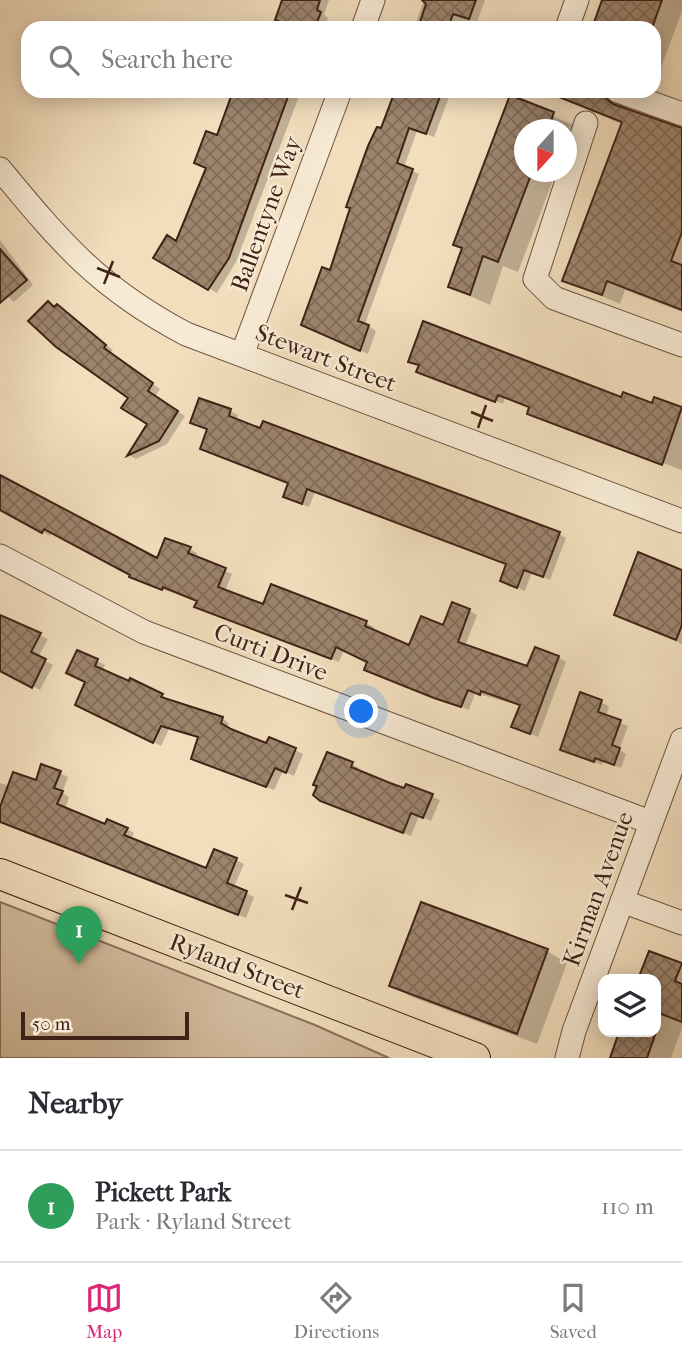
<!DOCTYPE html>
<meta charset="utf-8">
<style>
body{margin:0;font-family:"IM FELL French Canon",serif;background:#f7f7f7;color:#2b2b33}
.controls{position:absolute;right:21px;bottom:21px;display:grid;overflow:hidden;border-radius:14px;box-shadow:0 4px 18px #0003}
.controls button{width:63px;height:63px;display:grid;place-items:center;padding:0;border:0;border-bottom:2px solid #e1e1e2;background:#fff;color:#2b2b33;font:35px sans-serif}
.compass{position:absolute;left:514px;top:119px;width:63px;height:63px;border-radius:50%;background:#fff;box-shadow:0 4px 18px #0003;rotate:201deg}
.scale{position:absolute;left:21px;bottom:18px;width:168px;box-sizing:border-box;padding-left:7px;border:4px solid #402317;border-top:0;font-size:19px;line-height:24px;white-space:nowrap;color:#402317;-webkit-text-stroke:5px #f7ead4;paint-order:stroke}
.you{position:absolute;left:362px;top:712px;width:24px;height:24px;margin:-18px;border:5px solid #fff;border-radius:50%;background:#1a73e8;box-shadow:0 0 0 10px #1a73e833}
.badge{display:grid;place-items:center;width:46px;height:46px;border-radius:50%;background:#db2777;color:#fff;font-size:23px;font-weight:700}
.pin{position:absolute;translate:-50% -58px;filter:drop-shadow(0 2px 4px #0008)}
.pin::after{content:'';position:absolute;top:37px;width:24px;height:21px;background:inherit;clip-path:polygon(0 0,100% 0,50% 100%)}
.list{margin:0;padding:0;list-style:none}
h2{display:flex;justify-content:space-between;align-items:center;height:91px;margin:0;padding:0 28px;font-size:30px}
h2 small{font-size:23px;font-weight:400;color:#7c7c81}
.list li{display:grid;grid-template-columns:46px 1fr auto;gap:21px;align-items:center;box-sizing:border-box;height:112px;padding:0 28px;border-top:2px solid #e1e1e2}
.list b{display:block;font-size:26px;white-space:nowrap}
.list p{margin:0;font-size:23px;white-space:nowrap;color:#7c7c81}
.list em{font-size:23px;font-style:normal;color:#7c7c81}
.icon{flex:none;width:38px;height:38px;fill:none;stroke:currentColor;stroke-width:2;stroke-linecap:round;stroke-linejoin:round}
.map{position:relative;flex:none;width:682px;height:1058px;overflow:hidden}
.search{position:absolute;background:#fff;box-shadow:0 4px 18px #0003;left:21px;right:21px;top:21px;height:77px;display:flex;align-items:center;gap:18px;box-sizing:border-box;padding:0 24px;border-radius:21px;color:#7c7c81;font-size:26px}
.sheet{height:203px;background:#fff}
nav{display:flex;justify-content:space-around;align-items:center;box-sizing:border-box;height:98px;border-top:2px solid #e1e1e2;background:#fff;font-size:19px;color:#7c7c81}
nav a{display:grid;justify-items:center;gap:4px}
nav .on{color:#db2777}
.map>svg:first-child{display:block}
.park{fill:#d4bea1;stroke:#8a705c;stroke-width:2}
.shadow{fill:#0003}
.building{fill:url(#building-cross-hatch);stroke:#402317;stroke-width:2}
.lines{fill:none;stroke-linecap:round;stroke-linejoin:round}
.minor-casing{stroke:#6c5240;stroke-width:25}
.major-casing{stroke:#402317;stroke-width:32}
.minor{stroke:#f7ead4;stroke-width:23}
.major{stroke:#f2debd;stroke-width:30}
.ticks{fill:none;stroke:#402317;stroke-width:2.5}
.labels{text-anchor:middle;stroke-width:5;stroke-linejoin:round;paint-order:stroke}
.street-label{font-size:24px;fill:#402317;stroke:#f7ead4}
</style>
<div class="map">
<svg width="682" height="1058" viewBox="0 0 682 1058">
<defs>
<pattern id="building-cross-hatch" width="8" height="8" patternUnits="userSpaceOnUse" patternTransform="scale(1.75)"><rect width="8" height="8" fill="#9d846d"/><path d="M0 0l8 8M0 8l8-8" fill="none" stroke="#816c59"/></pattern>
</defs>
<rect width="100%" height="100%" fill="#f2debd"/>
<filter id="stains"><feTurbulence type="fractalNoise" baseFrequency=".00286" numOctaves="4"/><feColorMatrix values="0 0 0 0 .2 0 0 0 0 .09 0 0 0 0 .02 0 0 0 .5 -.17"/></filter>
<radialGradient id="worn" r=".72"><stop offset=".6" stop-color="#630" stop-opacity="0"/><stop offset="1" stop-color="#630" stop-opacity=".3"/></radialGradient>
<path class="park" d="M0 902 315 1025 389 1058H0Z"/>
<path class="shadow" d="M284 0H329L324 15 328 18 324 28H272Z
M424 0H485L477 22 471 20 468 28H414Z
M602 0H682V11L654 86V28H591Z
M235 91H301L236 262 217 293 155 257 177 243Z
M392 91 451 92 434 137 417 131 404 167 419 174 365 324 376 331 368 354 311 328 395 94Z
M573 91H630L622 97 624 110 682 129V312L625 290 620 304 564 280 623 125 569 101Z
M511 98 573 125 566 143V130H524V172H556L518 272 503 266 490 305 450 287Z
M0 240 33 285 14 302 0 290Z
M48 303 65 311 113 350 110 353 160 389 155 397 185 416 167 444 136 459 129 455 150 424Z
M410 361 653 405 655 399 682 409V470L536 417 531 407 505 397 503 404 426 375 420 366Z
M230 411 238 415 236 421 559 534 566 538 550 580 532 572 525 591 509 584 508 565 315 492 309 507 292 501 285 496 290 484 202 449 209 430 200 426Z
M0 476 158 561 190 549 197 553 196 558 232 574 225 591 264 606 272 586 366 623 374 627 372 631 410 647 444 628 453 605 470 611 477 615 465 646 528 668 558 657 566 662 538 737 521 730V706L475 693 469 710 373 673 369 662 344 650 339 662 204 611 196 607 198 602 139 581 52 532 50 536 0 509Z
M682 572V644L616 615Z
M0 616 48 639 38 657 53 665 40 690 0 669Z
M97 661 105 665 102 671 162 695 169 701 222 718 229 723 227 729 266 746 295 750 303 754 294 776 283 771 274 790 201 762 200 738 169 729 161 746 77 704Z
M581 694 609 706 606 717 628 726 619 750 626 754 621 768 603 761 602 765 562 749Z
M352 764 359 768 358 772 405 790 407 786 440 800 431 821 419 816 411 836 323 799Z
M60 773 68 777 62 793 69 797 65 809 106 826 127 829 134 833 131 840 207 870 236 860 244 864 234 887 254 897 246 918 0 820V783L10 786 37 782Z
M422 904 547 951 567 963 537 1044 412 997 392 986Z
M650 953 682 965V1028L671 1058H612L621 1032H656V979H640Z"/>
<path class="building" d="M282 0H320L317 10 321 12 315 28H296L275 20Z
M422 0H476L469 19 453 14 448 28H418L426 4Z
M602 0H662L652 28H592Z
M233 91H290L229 258 208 290 153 258 167 235 176 241 206 168 194 163 206 131 217 135Z
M395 91H442L426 134 409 128 397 163 413 169 358 321 369 325 360 351 301 325 322 267 330 270 350 208 346 207 368 146 377 127 381 128Z
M544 91H597L613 104 682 128V232L671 261 682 265V310L607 281 602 295 562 281 622 122Z
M510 95 554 112 548 130H524V172H532L498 262 483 256 470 295 448 287 462 248 453 245Z
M0 249 27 280 0 303Z
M48 301 54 307 57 304 106 345 104 348 153 383 148 391 178 411 159 441 127 456 147 424 121 408 128 398 56 347 28 321Z
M423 321 621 397 623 392 652 403 654 397 682 407 662 465 527 414 529 407 498 395 495 402 416 372 419 365 408 362Z
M199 398 231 409 229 416 260 428 263 421 560 532 543 577 524 570 517 588 500 581 506 564 307 489 302 504 283 497 288 483 200 449 207 429 190 423Z
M0 475 157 558 165 538 191 547 188 553 226 568 218 587 263 604 271 584 367 621 365 626 409 645 421 616 443 625 452 602 470 609 458 642 527 666 535 647 559 656 530 734 511 727 520 705 481 691 480 695 468 690 461 707 434 698 364 670 367 662 336 647 331 659 194 607 197 601 163 587 162 590 129 577 130 575 44 529 42 533 0 510Z
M638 552 682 570V625L676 640 614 615Z
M0 615 41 633 31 652 46 659 32 688 0 671Z
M77 650 98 659 95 666 129 681 130 678 163 694 161 697 223 717 221 723 231 729 266 743 269 737 296 748 286 773 275 768 266 787 191 759 198 737 161 726 153 743 75 705 85 682 66 673Z
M580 692 602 700 598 712 621 720 612 745 620 748 614 765 595 758 594 762 560 750Z
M327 752 353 762 351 767 390 783 404 788 406 784 433 794 423 818 411 813 403 833 320 801 313 795 317 786 313 785Z
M41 764 61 771 54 788 63 791 57 804 105 824 107 819 128 828 124 835 206 868 214 849 237 858 227 883 247 891 238 915 0 822V807L13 772 36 780Z
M421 902 548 949 517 1034 389 986Z
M649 951 682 963 675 981 682 984V1022L656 1012V979H638Z
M619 1032H656L647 1058H610Z"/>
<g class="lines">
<g class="minor-casing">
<path id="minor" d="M363 28 373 0
M567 28 577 0
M618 91 682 114
M586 123 535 279 554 298 682 345
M0 169C62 244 99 288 186 334L682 521
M242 355 340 91
M0 556 144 632 650 822
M622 901 682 923
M567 1058 574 1031 682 740"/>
</g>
<g class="major-casing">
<path id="major" d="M0 874 475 1058"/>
</g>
<use href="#minor" class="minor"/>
<use href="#major" class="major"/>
</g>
<path class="ticks" d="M97 268 120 277M104 284 113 261M471 412 493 421M478 428 486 405M285 895 308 903M292 910 301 887"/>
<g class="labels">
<g class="street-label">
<text transform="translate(266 214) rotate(-70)" y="8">Ballentyne Way</text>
<text transform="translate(326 358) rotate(21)" y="8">Stewart Street</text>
<text transform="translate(271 652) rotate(21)" y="8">Curti Drive</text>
<text transform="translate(598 889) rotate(-70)" y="8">Kirman Avenue</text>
<text transform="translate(237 966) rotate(21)" y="8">Ryland Street</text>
</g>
</g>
<rect width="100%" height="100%" filter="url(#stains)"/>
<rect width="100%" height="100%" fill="url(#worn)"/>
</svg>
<div class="controls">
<button><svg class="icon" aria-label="layers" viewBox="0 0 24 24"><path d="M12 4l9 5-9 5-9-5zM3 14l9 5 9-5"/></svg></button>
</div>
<svg class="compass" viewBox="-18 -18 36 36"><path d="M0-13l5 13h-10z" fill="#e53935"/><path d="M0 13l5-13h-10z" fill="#7c7c81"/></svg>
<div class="scale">50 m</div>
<div class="you"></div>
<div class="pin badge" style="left:79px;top:964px;background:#2e9e5b">1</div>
<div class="search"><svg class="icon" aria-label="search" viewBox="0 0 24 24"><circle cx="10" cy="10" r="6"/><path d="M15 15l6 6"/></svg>Search here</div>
</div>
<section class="sheet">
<h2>Nearby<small></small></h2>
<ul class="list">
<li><span class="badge" style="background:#2e9e5b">1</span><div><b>Pickett Park</b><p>Park · Ryland Street</p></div><em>110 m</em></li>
</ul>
</section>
<nav>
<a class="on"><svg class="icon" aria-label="map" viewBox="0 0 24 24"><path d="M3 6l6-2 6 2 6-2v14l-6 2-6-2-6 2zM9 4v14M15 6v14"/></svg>Map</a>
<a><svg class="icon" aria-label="directions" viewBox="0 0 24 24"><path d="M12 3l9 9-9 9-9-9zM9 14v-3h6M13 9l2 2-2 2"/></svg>Directions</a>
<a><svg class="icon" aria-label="saved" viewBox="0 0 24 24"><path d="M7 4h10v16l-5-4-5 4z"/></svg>Saved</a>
</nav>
